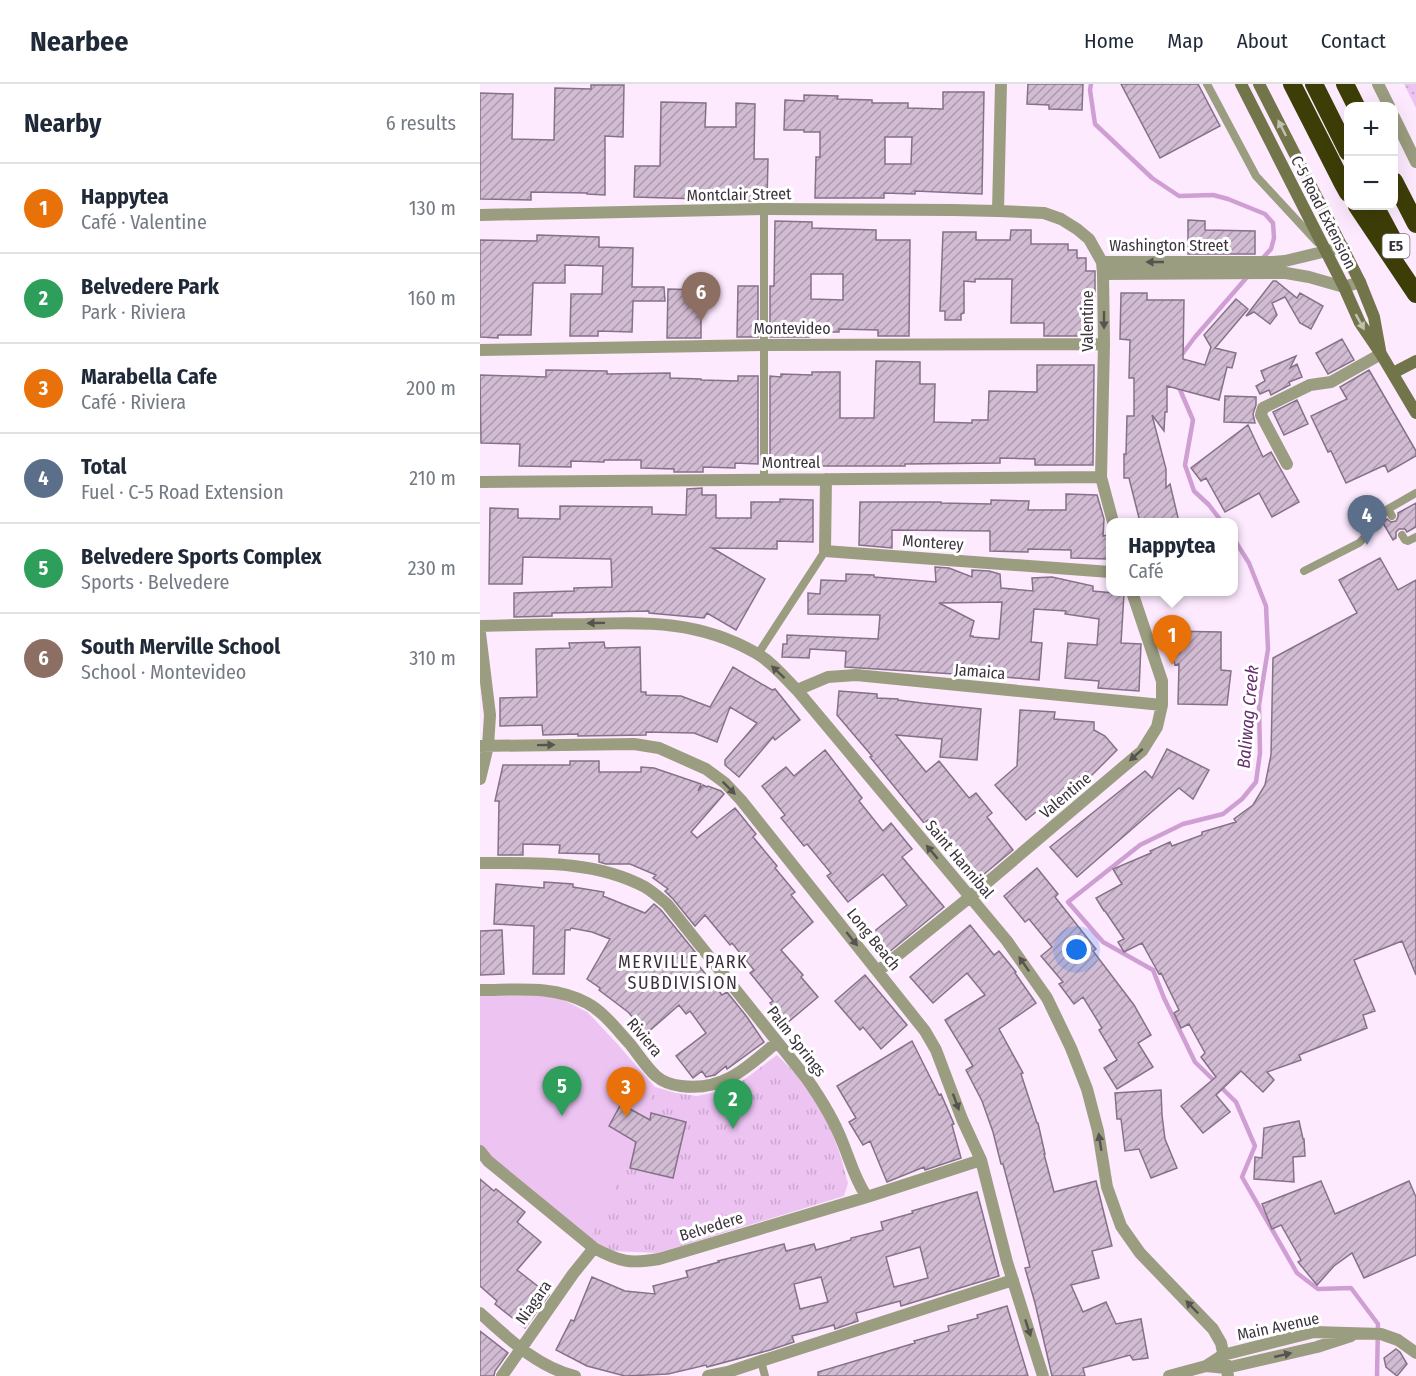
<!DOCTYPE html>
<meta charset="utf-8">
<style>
body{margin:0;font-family:"Fira Sans Condensed",sans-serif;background:#f6f6f7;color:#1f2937}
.controls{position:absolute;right:18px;top:18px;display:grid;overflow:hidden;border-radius:12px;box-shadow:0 6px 24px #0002}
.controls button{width:54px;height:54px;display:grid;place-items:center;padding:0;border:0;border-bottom:2px solid #e0e1e3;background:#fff;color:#1f2937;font:30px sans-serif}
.you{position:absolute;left:597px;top:866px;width:21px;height:21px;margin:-15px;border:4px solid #fff;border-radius:50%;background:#1a73e8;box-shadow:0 0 0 9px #1a73e833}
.badge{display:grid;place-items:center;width:39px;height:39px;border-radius:50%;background:#6d6f13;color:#fff;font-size:20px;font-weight:700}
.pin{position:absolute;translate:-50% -50px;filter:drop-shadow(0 2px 3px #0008)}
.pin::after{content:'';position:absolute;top:32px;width:21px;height:18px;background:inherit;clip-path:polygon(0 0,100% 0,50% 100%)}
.popup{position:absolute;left:626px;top:434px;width:132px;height:78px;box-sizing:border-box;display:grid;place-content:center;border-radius:12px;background:#fff;filter:drop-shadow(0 2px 4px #0005);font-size:20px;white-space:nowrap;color:#747a83}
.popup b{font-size:22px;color:#1f2937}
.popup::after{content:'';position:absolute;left:50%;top:100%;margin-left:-12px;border:12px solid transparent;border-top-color:#fff}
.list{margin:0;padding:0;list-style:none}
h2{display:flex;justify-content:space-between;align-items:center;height:78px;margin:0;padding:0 24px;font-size:26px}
h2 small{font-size:20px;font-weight:400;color:#747a83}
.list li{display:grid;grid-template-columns:39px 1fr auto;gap:18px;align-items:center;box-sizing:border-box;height:90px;padding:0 24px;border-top:2px solid #e0e1e3}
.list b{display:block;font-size:22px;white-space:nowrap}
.list p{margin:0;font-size:20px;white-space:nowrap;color:#747a83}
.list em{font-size:20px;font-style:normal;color:#747a83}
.map{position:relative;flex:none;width:936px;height:1292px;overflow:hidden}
header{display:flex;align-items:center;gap:36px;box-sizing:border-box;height:84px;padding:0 30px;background:#fff;border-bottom:2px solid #e0e1e3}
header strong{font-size:28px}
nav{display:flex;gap:33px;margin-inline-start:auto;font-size:21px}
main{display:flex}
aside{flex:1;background:#fff}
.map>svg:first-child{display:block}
.grass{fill:url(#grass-dots)}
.park{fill:url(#park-tufts)}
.pitch{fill:#edc3f2}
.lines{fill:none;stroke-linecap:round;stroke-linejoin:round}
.stream{stroke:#cf9fd4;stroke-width:4.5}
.building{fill:url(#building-hatch);stroke:#857188;stroke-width:1.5;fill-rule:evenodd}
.lane{stroke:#9b9d80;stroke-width:8}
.street{stroke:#9b9d80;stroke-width:12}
.secondary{stroke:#72744a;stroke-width:12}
.highway{stroke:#3d3e07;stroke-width:18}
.oneway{fill:#c0c0ae}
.oneway2{fill:#585351}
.labels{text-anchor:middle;stroke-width:6;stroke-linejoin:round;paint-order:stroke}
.shield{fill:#fff;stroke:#767077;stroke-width:1.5}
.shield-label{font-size:15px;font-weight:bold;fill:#3c333d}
.street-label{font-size:16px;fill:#3c333d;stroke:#fff}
.water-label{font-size:18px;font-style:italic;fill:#662d6d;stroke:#fff}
.neighbourhood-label{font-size:18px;letter-spacing:1.5px;fill:#402f42;stroke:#fff}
</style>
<header>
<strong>Nearbee</strong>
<nav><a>Home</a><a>Map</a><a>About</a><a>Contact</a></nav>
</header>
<main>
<aside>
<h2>Nearby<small>6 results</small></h2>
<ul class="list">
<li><span class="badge" style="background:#e8710a">1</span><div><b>Happytea</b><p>Café · Valentine</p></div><em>130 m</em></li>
<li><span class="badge" style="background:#2e9e5b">2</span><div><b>Belvedere Park</b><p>Park · Riviera</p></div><em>160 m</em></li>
<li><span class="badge" style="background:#e8710a">3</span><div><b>Marabella Cafe</b><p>Café · Riviera</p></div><em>200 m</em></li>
<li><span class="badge" style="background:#5c6f8a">4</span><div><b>Total</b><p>Fuel · C-5 Road Extension</p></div><em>210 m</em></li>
<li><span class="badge" style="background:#2e9e5b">5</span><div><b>Belvedere Sports Complex</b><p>Sports · Belvedere</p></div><em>230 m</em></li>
<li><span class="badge" style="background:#8d6e63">6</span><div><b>South Merville School</b><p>School · Montevideo</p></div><em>310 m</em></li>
</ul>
</aside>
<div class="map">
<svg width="936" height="1292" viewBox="0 0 936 1292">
<defs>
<pattern id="grass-dots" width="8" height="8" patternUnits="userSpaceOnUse" patternTransform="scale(1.5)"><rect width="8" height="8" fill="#edc3f2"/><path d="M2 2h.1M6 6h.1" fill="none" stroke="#cca8d0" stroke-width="1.8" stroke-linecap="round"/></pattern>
<pattern id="park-tufts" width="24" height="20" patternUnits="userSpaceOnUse" patternTransform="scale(1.5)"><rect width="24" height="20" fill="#edc3f2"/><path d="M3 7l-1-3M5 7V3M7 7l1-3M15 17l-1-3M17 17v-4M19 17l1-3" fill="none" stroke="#cca8d0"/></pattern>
<pattern id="building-hatch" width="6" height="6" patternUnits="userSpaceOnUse" patternTransform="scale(1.5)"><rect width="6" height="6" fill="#d2bcd4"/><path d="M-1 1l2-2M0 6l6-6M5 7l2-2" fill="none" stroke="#ac99ad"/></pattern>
</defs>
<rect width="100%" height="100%" fill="#fdeaff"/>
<path class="grass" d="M924 0H936V24Z"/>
<path class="park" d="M56 911 107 928 139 962 175 1003 196 1009 217 1012 245 1006 265 995 297 971 339 1013 361 1073 368 1099 364 1112 178 1169 133 1167 110 1155 0 1061V912Z"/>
<path class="pitch" d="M56 911 80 914 107 928 139 962 152 986 175 1003 147 1079 110 1155 23 1087 0 1061V912Z"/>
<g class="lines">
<path class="stream" d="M611 0 610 6 615 40 672 94 699 112 733 111 748 115 785 130 793 139 794 154 791 165 781 176
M700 273 715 253 768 192
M698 301 713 336 705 381 714 407 729 421 742 438
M754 455 769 479 786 522 788 565 779 621 780 669 776 698 762 715 743 730 703 740 660 761 588 818 623 858 673 886 684 914 715 978 756 1018 775 1062 762 1093 817 1189 838 1205 871 1204 898 1240 897 1292"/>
</g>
<path class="building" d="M548 0H603L602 26 569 25V21L547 20Z
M641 0H718L740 42 680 74Z
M111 1H144L143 53 125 52V111L107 110V109L51 108V116L0 115V9L33 10 32 55 74 56 75 4 111 5Z
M463 8H504L502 110 435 107V110L404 109V114H335L336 73H340V48H324V46H304L305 16 324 17V11L358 12 357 15 392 16V19H428V24L463 25ZM405 53H432L431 80H405Z
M181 18 226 19 225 43H256V19L275 20 274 75H288L287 117H255V116L154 113 155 82H180Z
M708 136 725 137V146L775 147V170H708Z
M295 137 332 138V144L396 146V156H430L429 252H398V246L359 245V248H329V253H290V202H294ZM331 190H363V216L331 215Z
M531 146H551V160H588V166H597V174H606V187H615V212H613V252H564V239H531L532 195H495V198L484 197V229L481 230V236H465V227H460L463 148H496V156H530Z
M57 151 119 153V163L153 164 152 203H184L185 217H153L152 248 118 247V252H90L91 210H122L123 182 85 181V199H53L51 251H18V254L0 253V156L57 157Z
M793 197H796L817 214 820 209 843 222 831 245 820 239 805 213 792 219 797 231 790 240 774 228 766 232Z
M258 202H278V253H257Z
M188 205 221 206V254H187Z
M641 209H667V216H704L703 275 725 281 731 263 724 251 756 215 768 225 735 264 756 269 752 284 747 283 739 316 687 302V328H685L684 347 672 331 686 385V404L690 400 699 438H660L649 394H644V370H646L647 332H654V294H649L650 256 640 255Z
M862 255 874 276 848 290 836 269Z
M816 272 810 284 817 280 822 293 809 298 810 301 791 311 789 306 780 310 776 302 785 297 781 287Z
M396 277 440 278V300H455L454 338 492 339V336H508L509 307 557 308V281H614L613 381H555V375L520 374V379L425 380V382H300V380H290V292L301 293V290L332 291V288H360V334H394Z
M66 286 127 287V290L190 289V294L221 295V296L258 297V292H278V380L255 379V384L223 383V388H194V385L161 384V376H124V378L91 377V383L39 382 40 360 1 359 0 291 66 293Z
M889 286 936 367V372L908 388 905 381 866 399 851 367 848 368 831 332 867 315 860 303Z
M745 312 776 313V321L773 330 775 339 744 338Z
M817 316 828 340 804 351 793 328Z
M768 341 783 373 791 368 819 418 792 433 779 409 745 428 726 394 721 397 711 384Z
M222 404V411H236V434H271V418H300V415L333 416V458L297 457V465L232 464 285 495 256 546 227 529 224 534 169 529V527L72 529V532L34 533V509L94 507V504L132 503 131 475 43 473 42 500H9L10 424 38 425V434L80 435V422L172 423V430L206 431 207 405Z
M586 410 617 411 624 435 623 452 628 451V475L591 474V466L548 465V468L510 467V447L412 446V464L379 461 380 418H461V419L511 420V416L549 417 548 426H586Z
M936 419V443L927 448 925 445H919L916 448V454L913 456 903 439 907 435 911 438 916 437 918 433V429Z
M900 474 918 506 936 496V891L922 857 874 876 895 927 883 931 887 944 819 971 821 976 787 988 794 996 783 1008 761 987 736 1011 750 1028 723 1049 701 1022 736 993 721 973 725 969 709 940 701 944 694 929 699 926 681 889 679 890 662 859 644 868 638 858 644 855 625 827H624L616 814 642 800 633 785 671 769 670 767 690 758 692 762 722 751V748L756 738 754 735 773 721 785 701 791 671 793 574 877 529 859 496Z
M455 483 469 484 492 493V486L509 487 520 490 521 504 553 507 552 494 572 493 613 502V507L644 510 641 559 661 560 659 607 618 604 619 597 585 594 588 559 617 561 619 535 585 530 586 527 554 525 551 558 562 559 559 596 490 590V591L365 583 366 567 330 565 329 574 302 573 303 560H307V551L398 555 400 531 328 530V509L340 510 341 496 366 497V490L394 491V493L456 498ZM522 518 519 555 493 553V552H490L494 537 459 519Z
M685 547 741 548V586L751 587 747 621 698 620 699 580 695 581Z
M124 558 125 564 160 563 161 608H166V611L201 612 230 623 253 583 292 606 295 605 320 636 295 656 293 653 259 693 245 681V676L277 639 250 623 237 658 214 649 166 648V651L98 652V650L63 651 62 641 20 642V614L57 613 56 565 90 564 89 559Z
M359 607 397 610V614L418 615V616L442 619 501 625 497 676 460 673 462 655 416 651 446 688 459 677 489 714 496 709 512 729 507 733 533 766 497 796 448 736 444 739 390 673 392 672 357 631Z
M540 626 575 628 574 635 614 638V646L625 652 637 666 610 693 606 688 546 736 515 701 537 682Z
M687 665 729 686 713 715 699 704 597 793 570 763 665 687 672 694Z
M345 666 382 714 379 717 403 747 411 739 432 765 422 773 464 823 408 869 392 849 427 821 403 790 368 818 347 792 351 789 327 760 324 762 301 734 305 731 282 702 306 683 314 692Z
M90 677H119V688H161V683L174 684 221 700 218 707 223 701 227 703 228 702 241 707 244 710 211 748 217 754 255 724 276 750 273 753 297 782 295 784 315 808 311 811 333 838 301 866 323 891 321 893 338 913 307 939 290 919 293 917 270 889 274 886 252 859 250 861 225 831 215 842 193 815 185 807 188 805 173 794 176 791 150 780H126L119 778V770L79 769 80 761 43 760V771H18L19 717H15L23 681H90Z
M557 784 578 810 575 813 616 865 613 867 654 921 671 951 658 959 673 983 637 1005 624 984 637 976 619 946 622 944 603 913 594 920 579 900 583 898 561 872 572 863 549 835 545 838 524 812Z
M64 798 93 800V803L124 808 123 812 165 829 174 820 181 826 216 869 212 873 242 911 247 908 267 933 284 958 247 985 246 982 235 991 226 993 222 987 213 994 196 972 226 949 210 927 206 930 199 921 167 949 148 928 119 906 120 904 107 895 130 855 112 848 91 844 90 846H85L84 890H53L54 842 14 840 16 800 64 804Z
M490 841 514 871 519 867 536 888 535 889 556 919 519 945 543 989 541 990 557 1039H558L565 1070H564L574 1108 616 1097 632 1162 612 1167 619 1194 591 1201 603 1228 626 1218 636 1240 661 1235 668 1274 653 1276 650 1271 603 1284 605 1292H572L555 1219 545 1184 550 1183 523 1080H521L513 1048 502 1017 486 986 493 982 465 936 505 911 487 889 453 919 430 893Z
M22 846 24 890 0 891V847Z
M385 891 427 941 401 965 383 943 380 946 355 917Z
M432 957 459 1011 461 1010 474 1040 472 1041 481 1074 445 1086 444 1083 407 1098 390 1057 383 1061 369 1038 376 1034 357 1002Z
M681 1006 682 1031 685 1055 697 1084 671 1094 659 1065 645 1067 641 1035H637L635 1009Z
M141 1020 170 1036 171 1029 206 1038 193 1094 150 1084 156 1058 129 1042Z
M819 1037 823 1055H824L825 1072 813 1073 814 1098 774 1095 775 1073 782 1074 784 1044Z
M0 1095 14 1107 16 1105 45 1128 37 1138 61 1158 37 1186 69 1211 45 1244 15 1220 17 1217 0 1202Z
M841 1097 855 1130 929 1097 936 1113V1171L884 1194 872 1169 854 1182 837 1201 818 1178 821 1176 801 1141 792 1145 782 1120Z
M497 1108 519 1192 421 1222 420 1217 376 1229 378 1237 355 1245 354 1241 312 1252 314 1258 290 1266 227 1283 226 1281 188 1290 145 1292 107 1282 76 1266 91 1236 94 1237 112 1193 145 1207 175 1210 173 1202 208 1193 206 1187 239 1178 238 1177 304 1160 306 1167 334 1160 336 1166 371 1156V1154L403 1146 401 1138 433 1129 432 1127ZM440 1163 448 1194 414 1203 406 1173ZM341 1193 348 1218 320 1225 314 1200Z
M527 1222 548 1292H338V1288L435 1259 434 1257 469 1247 468 1242 498 1234 497 1231Z
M0 1247 28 1269 15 1287 14 1292H0Z
M916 1265 920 1268 927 1280 917 1292 906 1283 904 1274Z"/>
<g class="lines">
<path class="lane" d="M727 0 776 92 837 158
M284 125V395
M912 432 908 425 936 409
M922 451 925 456 928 457 936 453
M824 487 879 459 885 453 889 444 908 425
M278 570 345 467
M281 1277 285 1292"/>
<path class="street" d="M898 0 909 22
M914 33 936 78
M518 127 521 0
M0 131 284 125 473 126 518 127 564 129 581 135 597 145 609 155 622 178 623 190 624 260 621 393 633 438
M622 178H793L805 177 863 163
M623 190 806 189 829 193 864 203 880 198
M0 266 284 261 624 260
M807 380 781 331 783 324 830 301 851 298 901 270
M346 395 345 467 630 488
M0 398 621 393
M0 542C35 541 71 540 106 540 168 538 220 537 276 569 292 578 304 593 317 606L527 857 567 914 591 964 607 1005 618 1047 627 1103 641 1142 660 1169 733 1245 741 1259 748 1292
M0 549 10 631 8 662 0 695
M317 606 348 593 376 591 682 621
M0 662 154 660 179 664 226 685 245 699 261 716 445 947 456 966 482 1035 501 1076 527 1178 563 1292
M0 779C55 779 115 776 165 803 173 808 180 814 187 820L327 995C341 1015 353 1034 362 1057 370 1076 375 1096 387 1113
M398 887 490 813 662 667 677 643 682 621V597L652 508
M0 906C37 906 73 901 107 919 124 928 137 946 150 960 158 970 166 983 176 992 183 998 192 1001 201 1002 243 1008 268 983 297 958
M0 1067 8 1077 114 1164C140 1178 150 1180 179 1175L387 1113 501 1076
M0 1229C28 1254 57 1283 95 1292
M726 1282 743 1271 834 1248 901 1250 918 1256 936 1269
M22 1292 93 1190 114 1164
M228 1292 248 1288 281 1277 533 1196
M689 1292 726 1282 746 1284 837 1263 871 1252"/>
<path class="secondary" d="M761 0 864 203 880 239 901 270 936 329
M779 0 880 198 894 233 900 266
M913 289 936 277"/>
<path class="highway" d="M812 0 863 100 868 109
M834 0 868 68
M865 0 876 22
M914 97 936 140
M877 122 936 210
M895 122 918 165"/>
</g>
<defs><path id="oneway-solid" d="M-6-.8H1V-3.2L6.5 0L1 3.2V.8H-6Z" transform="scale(1.5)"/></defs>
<g class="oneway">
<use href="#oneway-solid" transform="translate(802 44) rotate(-117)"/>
<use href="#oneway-solid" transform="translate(880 238) rotate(61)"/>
</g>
<g class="oneway2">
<use href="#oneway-solid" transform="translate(675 178) rotate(180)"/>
<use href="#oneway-solid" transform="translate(624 236) rotate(90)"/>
<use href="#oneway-solid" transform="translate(116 539) rotate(179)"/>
<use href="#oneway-solid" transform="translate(298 588) rotate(-137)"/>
<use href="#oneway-solid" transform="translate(66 661) rotate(-1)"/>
<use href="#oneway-solid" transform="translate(656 671) rotate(138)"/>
<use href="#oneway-solid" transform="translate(249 704) rotate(45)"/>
<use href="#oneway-solid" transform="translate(452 768) rotate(-130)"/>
<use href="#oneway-solid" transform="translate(372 855) rotate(51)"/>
<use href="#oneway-solid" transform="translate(544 880) rotate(-125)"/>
<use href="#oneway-solid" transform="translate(476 1018) rotate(70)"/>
<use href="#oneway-solid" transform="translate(620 1058) rotate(-99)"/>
<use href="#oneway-solid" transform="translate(712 1223) rotate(-134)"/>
<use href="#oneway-solid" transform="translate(548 1244) rotate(72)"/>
<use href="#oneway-solid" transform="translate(803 1271) rotate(-13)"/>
</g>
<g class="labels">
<rect class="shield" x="902.5" y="150" width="27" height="24" rx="4.5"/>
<g class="shield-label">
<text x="916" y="167">E5</text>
</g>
<g class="street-label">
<text transform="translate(259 110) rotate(-1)" y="6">Montclair Street</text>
<text transform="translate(844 128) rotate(63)" y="6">C-5 Road Extension</text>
<text x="689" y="167">Washington Street</text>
<text transform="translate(607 237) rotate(-90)" y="6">Valentine</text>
<text x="312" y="250">Montevideo</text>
<text x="311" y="384">Montreal</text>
<text transform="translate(453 458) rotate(4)" y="6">Monterey</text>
<text transform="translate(500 587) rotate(5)" y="6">Jamaica</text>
<text transform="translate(585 711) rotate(-40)" y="6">Valentine</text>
<text transform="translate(480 775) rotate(50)" y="6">Saint Hannibal</text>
<text transform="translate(394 855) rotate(51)" y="6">Long Beach</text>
<text transform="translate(165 953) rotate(50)" y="6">Riviera</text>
<text transform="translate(317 957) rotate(52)" y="6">Palm Springs</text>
<text transform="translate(231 1142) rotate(-17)" y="6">Belvedere</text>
<text transform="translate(53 1218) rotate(-55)" y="6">Niagara</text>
<text transform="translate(798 1242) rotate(-12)" y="6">Main Avenue</text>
</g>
<g class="water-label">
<text transform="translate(768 633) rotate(-85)" y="6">Baliwag Creek</text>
</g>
<g class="neighbourhood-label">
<text x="203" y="884">MERVILLE PARK<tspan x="203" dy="21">SUBDIVISION</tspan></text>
</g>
</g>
</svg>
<div class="controls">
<button>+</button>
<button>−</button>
</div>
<div class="you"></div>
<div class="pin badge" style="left:692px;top:581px;background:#e8710a">1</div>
<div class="popup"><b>Happytea</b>Café</div>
<div class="pin badge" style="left:253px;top:1045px;background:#2e9e5b">2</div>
<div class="pin badge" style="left:146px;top:1033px;background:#e8710a">3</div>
<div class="pin badge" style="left:887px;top:461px;background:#5c6f8a">4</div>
<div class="pin badge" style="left:82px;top:1032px;background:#2e9e5b">5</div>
<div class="pin badge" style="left:221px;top:238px;background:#8d6e63">6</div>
</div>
</main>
